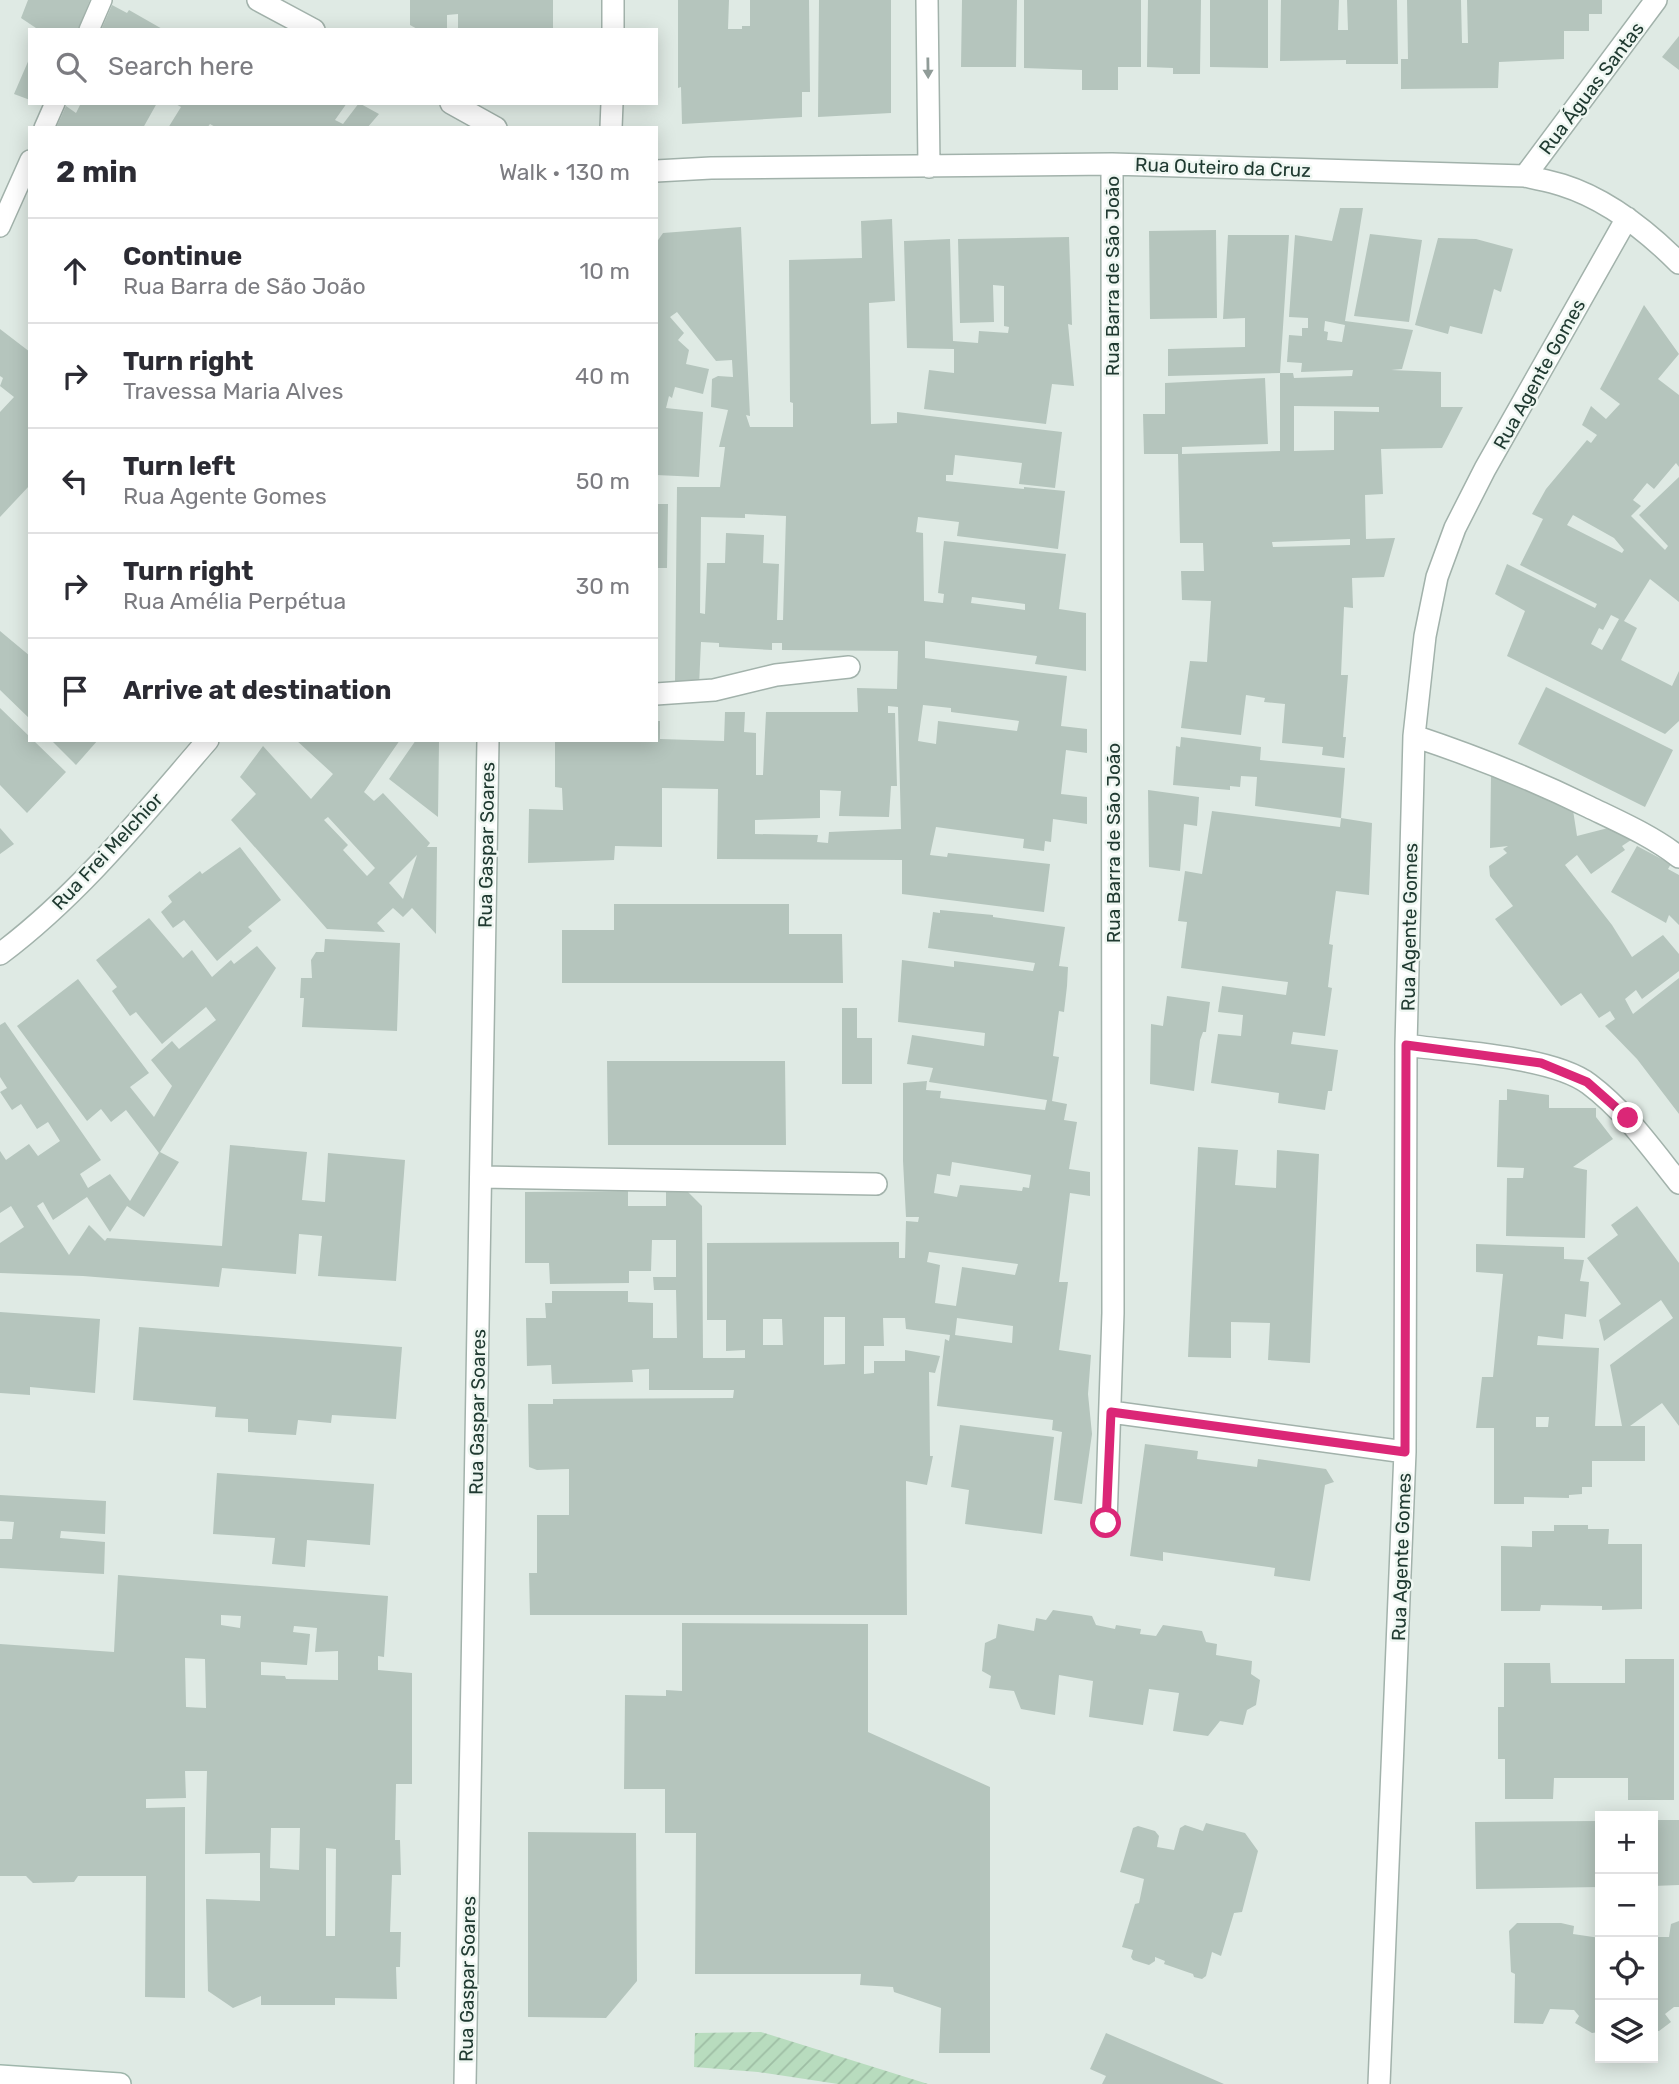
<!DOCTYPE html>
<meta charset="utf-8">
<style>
body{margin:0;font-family:Rubik,sans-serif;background:#f2f2f3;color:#2b2b33}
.controls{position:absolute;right:21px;bottom:21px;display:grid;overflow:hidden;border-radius:0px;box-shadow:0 4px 18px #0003}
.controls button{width:63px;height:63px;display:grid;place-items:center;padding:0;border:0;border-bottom:2px solid #e1e1e2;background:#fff;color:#2b2b33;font:35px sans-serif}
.stop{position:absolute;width:21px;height:21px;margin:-16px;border:5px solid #db2777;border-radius:50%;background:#fff}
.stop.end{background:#db2777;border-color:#fff;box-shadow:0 2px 7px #0008}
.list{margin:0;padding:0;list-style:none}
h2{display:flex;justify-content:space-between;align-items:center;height:91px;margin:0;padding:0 28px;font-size:30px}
h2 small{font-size:23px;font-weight:400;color:#7c7c81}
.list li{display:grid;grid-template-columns:46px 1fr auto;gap:21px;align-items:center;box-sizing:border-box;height:105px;padding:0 28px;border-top:2px solid #e1e1e2}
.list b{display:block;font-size:26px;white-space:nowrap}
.list p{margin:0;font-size:23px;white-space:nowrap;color:#7c7c81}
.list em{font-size:23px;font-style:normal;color:#7c7c81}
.icon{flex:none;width:38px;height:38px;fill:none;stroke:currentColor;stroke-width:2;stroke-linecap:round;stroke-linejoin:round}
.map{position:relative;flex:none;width:1679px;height:2084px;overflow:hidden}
.search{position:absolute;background:#fff;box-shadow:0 4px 18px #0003;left:28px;top:28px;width:630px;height:77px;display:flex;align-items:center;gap:18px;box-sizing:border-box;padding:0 24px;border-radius:0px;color:#7c7c81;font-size:26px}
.panel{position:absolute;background:#fff;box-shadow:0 4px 18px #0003;left:28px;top:126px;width:630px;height:616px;border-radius:0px}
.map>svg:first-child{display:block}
.garden{fill:url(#garden-furrows)}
.building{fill:#b5c5bd;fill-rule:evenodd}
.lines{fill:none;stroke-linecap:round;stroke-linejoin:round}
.service-casing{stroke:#a2b2ab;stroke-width:22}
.minor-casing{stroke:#a2b2ab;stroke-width:24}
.secondary-casing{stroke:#9eb6ab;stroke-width:24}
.service{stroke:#fff;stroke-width:19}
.minor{stroke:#fff;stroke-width:21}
.secondary{stroke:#fff;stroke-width:21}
.oneway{fill:#909c98}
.route{stroke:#db2777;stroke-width:9}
.labels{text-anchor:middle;stroke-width:5;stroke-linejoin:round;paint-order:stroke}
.street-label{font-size:19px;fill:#203a31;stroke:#eff7f2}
</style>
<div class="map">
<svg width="1679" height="2084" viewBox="0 0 1679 2084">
<defs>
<pattern id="garden-furrows" width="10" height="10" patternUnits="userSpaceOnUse" patternTransform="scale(1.75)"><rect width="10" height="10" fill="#b8dcbe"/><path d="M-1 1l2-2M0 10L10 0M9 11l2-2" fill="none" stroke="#9ebea4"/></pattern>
</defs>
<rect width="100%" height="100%" fill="#dfeae4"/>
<path class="garden" d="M761 2032 928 2084H838L758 2072 694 2067 695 2033Z"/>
<path class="building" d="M28 0H90L78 30H39L21 18Z
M410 0H553V30H458V14L447 15V30H419L410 25Z
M678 0H729L728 29H742V26H750V0H809L810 92H802V117L682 124 681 87 678 88Z
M819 0H891V113L818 117Z
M962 0H1017L1016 67H961Z
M1024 0H1141V67H1118V90H1082V70L1024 68Z
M1148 0H1201L1200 74H1173V68L1147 67Z
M1210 0H1268V68L1210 67Z
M1281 0H1339L1338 30H1348L1347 0H1397L1398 64H1346V60L1280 61Z
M1407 0H1461L1462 43H1468L1467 0H1602V14H1589V31H1564V59L1499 62 1498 88 1401 89V59H1408Z
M112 5 127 13 129 10 164 30H101Z
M1679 36V70L1662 57Z
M30 57V100L14 94Z
M81 103H157L143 128H56L66 106 76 113Z
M174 103H347L335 120 343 124 359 103 379 114 367 128H217L210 124 207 128H168L181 107Z
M1340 208H1363L1345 321 1413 330 1402 369 1391 370 1441 372V407H1463L1442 448 1381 449 1383 494 1365 495 1366 539 1395 538 1384 577 1352 578 1353 608 1344 607 1341 675H1348L1343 737H1346L1344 758 1322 755 1323 747 1282 743 1285 704 1264 702 1265 698 1246 695 1241 735 1181 728 1190 661 1207 662 1211 601 1182 600 1181 571H1204L1203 543H1180L1178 454H1144L1143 414H1165V383L1265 378 1268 444 1182 447V454L1280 451V373H1293L1294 378 1352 376 1353 370 1301 372 1302 363 1287 362 1289 335 1302 336V328H1308V318L1289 317 1295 235 1332 241ZM1325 321 1345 325 1342 342 1327 340 1328 332 1324 331ZM1294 406 1379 407V412L1334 411V450L1294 451ZM1350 539V545L1273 547 1272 542Z
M892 219 895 301 869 303 871 424 897 423V412L1062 432 1055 488 1019 484 1022 463 955 455 953 475H946V481L1024 489V487L1065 491 1058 549 957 536 959 522 918 517 916 532 923 533 924 601 943 603 944 594 938 593 944 541 1066 554 1059 609 1086 613V671L1035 664 1037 656 925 641V658L1067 676 1061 726 1087 729V753L1066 750 1061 794 1087 797V824L1053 819 1051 842 1045 841 1044 851 1023 848 1024 839 936 827 930 855 947 857 948 853 1050 864 1044 912 902 894V860L717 859 718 789 662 788V847L615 846 614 860 528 863 529 809 563 810 562 788 555 787V740H656V721H660V739L724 741 725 712H745L744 732 756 733V775H763L766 712H858L857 688 897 689 898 651 782 650V643H772V650L719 647V643L701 642 699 686 675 684 677 487H720L725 447H719L728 410 711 407 712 379 718 376 733 377 732 360 716 361 677 312 670 317 684 333 678 340 689 350 686 364 709 369 703 394 675 387 672 398 669 396 666 408 703 412 699 477 656 475V243L663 233 741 227 750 416 746 415 750 427H793V403L790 402 789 260 862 258 861 221ZM745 514 786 516 783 620H777L779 564 763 563 764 535 726 533 725 563H707L705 614 700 613 701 517 745 518ZM972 597 1025 604V610L971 603ZM923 705 951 708V712L1019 721 1017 731 938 721 936 744 918 741ZM888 706 898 707 901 829 829 832 828 843 817 842 818 835 755 834V820L820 818V790L841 791 839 816 889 817 891 786H897L895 713H888Z
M1216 230 1217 318 1150 319 1149 231Z
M1370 234 1422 240 1409 322 1354 316Z
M1228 235H1289L1280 373 1168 376V349L1245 347V318L1223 319Z
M1069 237 1072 325 1068 324 1074 386 1052 384 1046 424 924 409 929 370 954 373V349L907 348 904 241 950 239 953 341 978 343 979 331 1008 333 1009 327 1004 326V286L993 285 994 322 960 323 958 239Z
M1438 238 1476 239 1513 249 1501 292 1494 289 1482 334 1450 326 1448 334 1415 325Z
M1644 305 1679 354 1658 379 1679 395V467L1676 463 1654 489 1647 483 1633 500 1641 506 1631 516 1665 550 1668 546 1639 515 1679 477V602L1650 579 1624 621 1637 628 1621 660 1672 686 1679 671V721L1665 734 1507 656 1525 611 1495 594 1507 564 1595 608 1597 604 1520 565 1543 519 1532 514 1546 489 1587 440 1591 443 1597 435 1582 425 1591 406 1606 419 1620 404 1600 389ZM1573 515 1614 538 1624 550 1622 553 1567 525ZM1611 615 1619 619 1602 650 1591 644 1599 628 1603 630Z
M0 329 30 352V485L0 517V412L14 397 0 386 3 378 0 376Z
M656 504H668L667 568H656Z
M0 631 30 656V719L0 690Z
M1546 687 1673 750 1645 807 1518 744Z
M0 708 30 737V740H33L66 772 27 813 0 785Z
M1181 737 1261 747 1260 760 1345 768 1341 818 1372 823 1369 895 1336 891 1329 944 1333 945 1328 987 1332 988 1325 1036 1293 1032 1291 1044 1338 1050 1332 1091H1328L1325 1110 1278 1103 1279 1093 1211 1083 1218 1034 1241 1036 1243 1015 1218 1012 1222 986 1286 995 1288 982 1181 968 1187 922 1178 921 1185 871 1202 874 1212 811 1340 827 1341 818 1255 806 1257 777 1241 776 1240 787 1230 786V790L1173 785 1176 746 1180 747Z
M51 740H98L76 765Z
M296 740H400L364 792 374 801 383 793 430 843 427 847H437L436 934 412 908 403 917 393 908 377 923 385 932 327 929 231 820 256 794 240 777 263 746 311 799 333 774ZM328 817 375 868 367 876 343 850 348 845 324 820ZM417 855 403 899 389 883Z
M416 740 439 742 438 817 389 779Z
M1498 774 1573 810 1577 836 1608 828 1634 838 1622 846 1625 850 1591 874 1577 855 1565 865 1612 925 1632 957 1663 935 1679 954V971L1642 999 1636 990 1625 999 1633 1014 1679 978V1114L1637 1059 1605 1026 1615 1019 1610 1011 1599 1018 1581 993 1561 1006 1495 919 1513 906 1490 876 1489 866 1507 853 1503 849 1508 846 1490 848 1491 776Z
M1148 790 1199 797 1197 826 1184 824 1180 871 1149 867Z
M0 828 14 844 0 854Z
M1637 846 1671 864 1668 869 1679 875V925L1669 915 1666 923 1611 892Z
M240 847 281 900 248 927 252 931 217 961 184 920 173 928 161 912 172 902 168 896 200 871 202 874Z
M614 904H789V934H842L843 983H562V930H614Z
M940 910 993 915V917L1065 927 1059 966 1068 967 1067 986 1064 1012 1059 1011 1053 1056 1059 1057 1052 1101 1067 1104 1064 1120 1077 1122 1069 1169 1090 1172V1196L1070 1193 1059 1282H1068L1059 1350 1091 1355 1088 1394 1092 1434 1082 1504 1054 1500 1062 1432 1052 1430 1053 1420 937 1406 945 1339 949 1341 950 1335 906 1329 905 1318H883L884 1346H864V1374L874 1373V1361H905V1350L940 1356 935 1373 929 1372 930 1456H933L927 1485 906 1481 907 1615H530L529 1573H537V1515H569V1469L537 1470 529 1467 528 1404H553V1399L733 1398 734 1390H649V1369L632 1370 633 1382 552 1384 551 1365 527 1366 526 1318H546L545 1303H552V1291H628V1302L653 1303V1338H677L676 1290H654L653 1277H676V1240H652L651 1271H629V1283L550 1284 549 1263H525V1192L628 1191V1206H666V1192H688L702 1206 703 1358H745V1350L726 1351V1320H707V1243L899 1242V1258H905L906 1221 918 1222 919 1217H906L903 1161V1083L927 1081 926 1090 941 1091 940 1098 1045 1110 1047 1100 929 1082 933 1068 907 1064 912 1035 984 1046 985 1033 898 1022 902 960 954 967V961L1033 971 1035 963 928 948 933 912 940 913ZM952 1162 1031 1175 1029 1188 1023 1187 1022 1191 960 1185 957 1197 934 1193 937 1174 950 1176ZM929 1252 1018 1264 1015 1275 962 1267 956 1306 935 1303 940 1265 927 1262ZM824 1317H845V1364L824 1365ZM957 1318 1013 1326 1012 1343 955 1335ZM763 1319H782L783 1345H763Z
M149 918 183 958 192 950 212 977 231 960 234 964 257 946 276 968 160 1152 179 1162 144 1217 127 1206 110 1232 87 1197 53 1220 43 1202 37 1206 69 1255 89 1225 105 1241 107 1238 222 1246 230 1145 307 1152 302 1200 325 1202 328 1153 405 1160 396 1281 318 1276 322 1236 299 1234 296 1274 222 1268 219 1287 83 1276 0 1273V1243L24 1227 11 1206 0 1213V1151L6 1160 29 1144 38 1156 60 1141 48 1122 37 1129 21 1104 12 1110 0 1092 7 1088 0 1077V1025L5 1022 101 1160 80 1174 88 1188 110 1174 130 1201 159 1153 126 1110 111 1122 101 1109 87 1121 17 1026 78 979 149 1073 130 1087 154 1117 172 1086 151 1060 172 1041 179 1049 216 1020 206 1007 162 1044 136 1012 130 1016 112 991 117 987 96 960Z
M325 939 400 943 397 1031 302 1027 304 998H300L301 978H312L311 960 316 952H324Z
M1167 996 1210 1002 1206 1032H1203L1200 1040 1194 1091 1150 1084 1151 1024 1163 1026Z
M842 1008H857V1038H872V1084H842Z
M607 1061H785L786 1145H608Z
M1507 1089 1549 1095V1108H1596V1117L1613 1139 1573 1167 1587 1170 1585 1238 1506 1236 1507 1178H1523L1524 1168 1497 1167 1499 1100H1507Z
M1198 1147 1238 1150 1235 1185 1276 1188 1277 1150 1319 1154 1310 1363 1268 1360 1270 1323 1231 1322V1358L1188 1357Z
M1637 1206 1679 1263V1426L1662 1403 1630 1426H1645V1461H1592V1487H1582V1494L1569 1495V1498L1524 1497V1504H1494V1428H1476L1482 1377H1493L1503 1274 1476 1272V1244L1564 1247V1259L1584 1260 1580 1281 1589 1282 1586 1317 1565 1314 1563 1339 1538 1336 1537 1345 1599 1348 1595 1426H1622L1610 1365 1673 1318 1661 1300 1604 1341 1599 1320 1621 1304 1587 1258 1618 1235 1611 1225ZM1536 1417H1549L1548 1427H1536Z
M0 1312 100 1319 95 1393 30 1387V1395L0 1393Z
M139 1327 402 1347 396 1419 332 1415 331 1423 298 1420 296 1435 248 1432V1419L215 1417 216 1407 133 1400Z
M960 1425 1054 1437 1042 1534 965 1524 969 1490 951 1487Z
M1145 1444 1198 1451 1197 1459 1257 1467 1258 1459 1326 1469 1334 1482 1325 1485 1310 1581 1274 1576 1275 1568 1163 1552V1561L1130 1556Z
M217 1473 374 1484 370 1545 307 1540 305 1567 272 1564 275 1538 213 1534Z
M0 1495 106 1501 105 1534 61 1531 60 1538 105 1542 104 1574 0 1568V1539H12L14 1522 0 1521Z
M1554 1525H1588V1529H1609L1608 1544H1642V1609L1602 1610V1606L1541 1605 1540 1611H1501V1546L1532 1547V1531H1554Z
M118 1575 388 1596 384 1657 378 1656V1670L412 1673V1784H396L395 1840H400L401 1875H392L390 1932H401L400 1967H396L397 1999 335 1998V2005H261V1996L233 2008 208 1991 206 1899 260 1901V1853L205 1854 207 1771H185L186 1798 146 1799V1808L185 1807V1998L145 1997 146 1876H78L74 1882 33 1883 26 1876H0V1644L114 1652ZM221 1615 241 1616 240 1628 221 1625ZM294 1626 317 1628 315 1652 338 1651V1680L286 1679 285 1676 261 1675V1662L307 1665 310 1634 293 1632ZM185 1658 205 1659 206 1708 186 1707ZM271 1828H300L299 1870 270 1868ZM326 1848 336 1849 335 1936H326Z
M1053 1610 1092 1616 1096 1625 1115 1629 1116 1625 1141 1629 1140 1634 1156 1636 1163 1625 1202 1631 1206 1642 1217 1644 1216 1655 1252 1661 1251 1674 1260 1680 1256 1705 1247 1710 1243 1725 1220 1721 1208 1736 1173 1731 1179 1693 1149 1689 1143 1725 1089 1717 1093 1681 1059 1675 1055 1715 1021 1709 1014 1691 989 1688 991 1676 982 1671 985 1643 996 1638 998 1624 1034 1631 1036 1618 1046 1620Z
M682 1623 868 1624V1732L990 1787V2053H939L941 2008 894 1992 893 1987 860 1985 861 1974H695L696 1833H665V1789H624L625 1695 666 1696V1690L682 1691Z
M1625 1659H1674V1800H1628V1778H1554L1553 1799H1505V1759H1498V1707H1504V1663H1550L1551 1683H1625Z
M1653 1820H1679V1885L1653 1886Z
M1600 1821V1887L1476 1889 1475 1822Z
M1206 1823 1245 1833 1258 1851 1242 1912 1234 1913 1221 1956 1212 1952 1206 1976 1202 1979 1194 1977 1193 1974 1164 1964 1165 1961 1155 1957V1961L1149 1965 1133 1960 1131 1957 1133 1950 1122 1947 1135 1904 1139 1903 1144 1879 1120 1872 1133 1828 1138 1826 1155 1831 1159 1836 1157 1847 1174 1850 1180 1828 1185 1825 1203 1831Z
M528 1832 636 1833 637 1981 606 2018 528 2017Z
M1679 1921V2007H1674L1665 2014 1671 2022 1659 2031H1653V1937H1669L1671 1924Z
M1517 1923H1561L1574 1926 1573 1934 1600 1938V2032L1592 2033 1575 2023 1579 2016 1574 2010 1550 2009 1543 2024 1514 2023 1515 1974 1511 1972 1509 1931Z
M1106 2033 1224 2084H1102L1106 2076 1090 2069Z"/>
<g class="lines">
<g class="service-casing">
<path id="service" d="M89 30 102 0
M44 128 55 103
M0 227 30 160"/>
</g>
<g class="minor-casing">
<path id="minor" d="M258 0 314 30
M927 0 929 167
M613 30V0
M451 103 496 128
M611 128 612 103
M656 171 711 168 1112 164 1525 176C1537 179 1550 181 1562 185 1607 199 1647 231 1679 263
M1525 176 1656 0
M656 694 714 690 776 675 849 667
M1414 736C1474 756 1532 779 1589 807 1620 822 1652 836 1679 857
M0 954C80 894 143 815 208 740
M1406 1045C1454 1052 1552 1056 1589 1084 1625 1111 1651 1148 1679 1183
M481 1177 876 1184
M1111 1412 1405 1452
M1106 1523 1113 1313 1112 164
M465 2084 488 740
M1379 2084 1405 1452 1406 1045 1414 736 1425 636 1437 577 1455 528 1485 469 1627 218"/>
</g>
<g class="secondary-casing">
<path id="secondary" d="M0 2076 120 2084"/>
</g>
<use href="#service" class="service"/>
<use href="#minor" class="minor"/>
<use href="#secondary" class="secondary"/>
</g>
<defs><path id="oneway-solid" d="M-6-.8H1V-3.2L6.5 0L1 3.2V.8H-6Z" transform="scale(1.75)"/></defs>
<use class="oneway" href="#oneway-solid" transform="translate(928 68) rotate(89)"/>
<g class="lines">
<path class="route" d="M1106 1523 1111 1412 1405 1452 1406 1045 1541 1063 1587 1082 1628 1118"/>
</g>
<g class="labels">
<g class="street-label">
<text transform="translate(1591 88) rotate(-53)" y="7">Rua Águas Santas</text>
<text transform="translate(1223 167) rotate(2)" y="7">Rua Outeiro da Cruz</text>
<text transform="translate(1112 276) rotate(-90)" y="7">Rua Barra de São João</text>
<text transform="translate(1539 374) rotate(-61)" y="7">Rua Agente Gomes</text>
<text transform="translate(1113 843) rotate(-90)" y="7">Rua Barra de São João</text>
<text transform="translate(486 845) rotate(-89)" y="7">Rua Gaspar Soares</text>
<text transform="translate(107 851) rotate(-47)" y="7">Rua Frei Melchior</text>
<text transform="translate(1409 927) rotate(-89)" y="7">Rua Agente Gomes</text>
<text transform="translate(477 1412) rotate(-89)" y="7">Rua Gaspar Soares</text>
<text transform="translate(1401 1557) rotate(-88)" y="7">Rua Agente Gomes</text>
<text transform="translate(467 1979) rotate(-89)" y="7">Rua Gaspar Soares</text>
</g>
</g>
</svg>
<div class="controls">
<button>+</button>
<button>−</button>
<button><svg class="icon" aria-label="locate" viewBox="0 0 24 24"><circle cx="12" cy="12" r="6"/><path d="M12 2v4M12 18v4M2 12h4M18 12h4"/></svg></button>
<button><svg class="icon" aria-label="layers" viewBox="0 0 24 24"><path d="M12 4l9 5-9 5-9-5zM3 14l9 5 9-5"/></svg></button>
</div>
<div class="stop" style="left:1106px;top:1523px"></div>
<div class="stop end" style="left:1628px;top:1118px"></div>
<div class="search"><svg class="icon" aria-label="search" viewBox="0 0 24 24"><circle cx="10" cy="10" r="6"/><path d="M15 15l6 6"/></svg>Search here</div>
<section class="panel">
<h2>2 min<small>Walk · 130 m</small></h2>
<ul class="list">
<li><svg class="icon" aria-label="ahead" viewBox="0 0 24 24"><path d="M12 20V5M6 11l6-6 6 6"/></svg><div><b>Continue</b><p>Rua Barra de São João</p></div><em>10 m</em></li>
<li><svg class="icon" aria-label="right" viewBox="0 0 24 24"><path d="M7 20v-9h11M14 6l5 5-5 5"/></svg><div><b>Turn right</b><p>Travessa Maria Alves</p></div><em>40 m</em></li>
<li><svg class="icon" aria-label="left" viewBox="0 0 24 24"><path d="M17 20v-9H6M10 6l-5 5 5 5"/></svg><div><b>Turn left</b><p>Rua Agente Gomes</p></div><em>50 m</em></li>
<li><svg class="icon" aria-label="right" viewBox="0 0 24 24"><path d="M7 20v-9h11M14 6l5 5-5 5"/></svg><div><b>Turn right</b><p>Rua Amélia Perpétua</p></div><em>30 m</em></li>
<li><svg class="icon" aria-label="arrive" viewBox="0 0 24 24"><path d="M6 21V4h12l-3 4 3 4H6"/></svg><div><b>Arrive at destination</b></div></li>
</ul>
</section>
</div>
